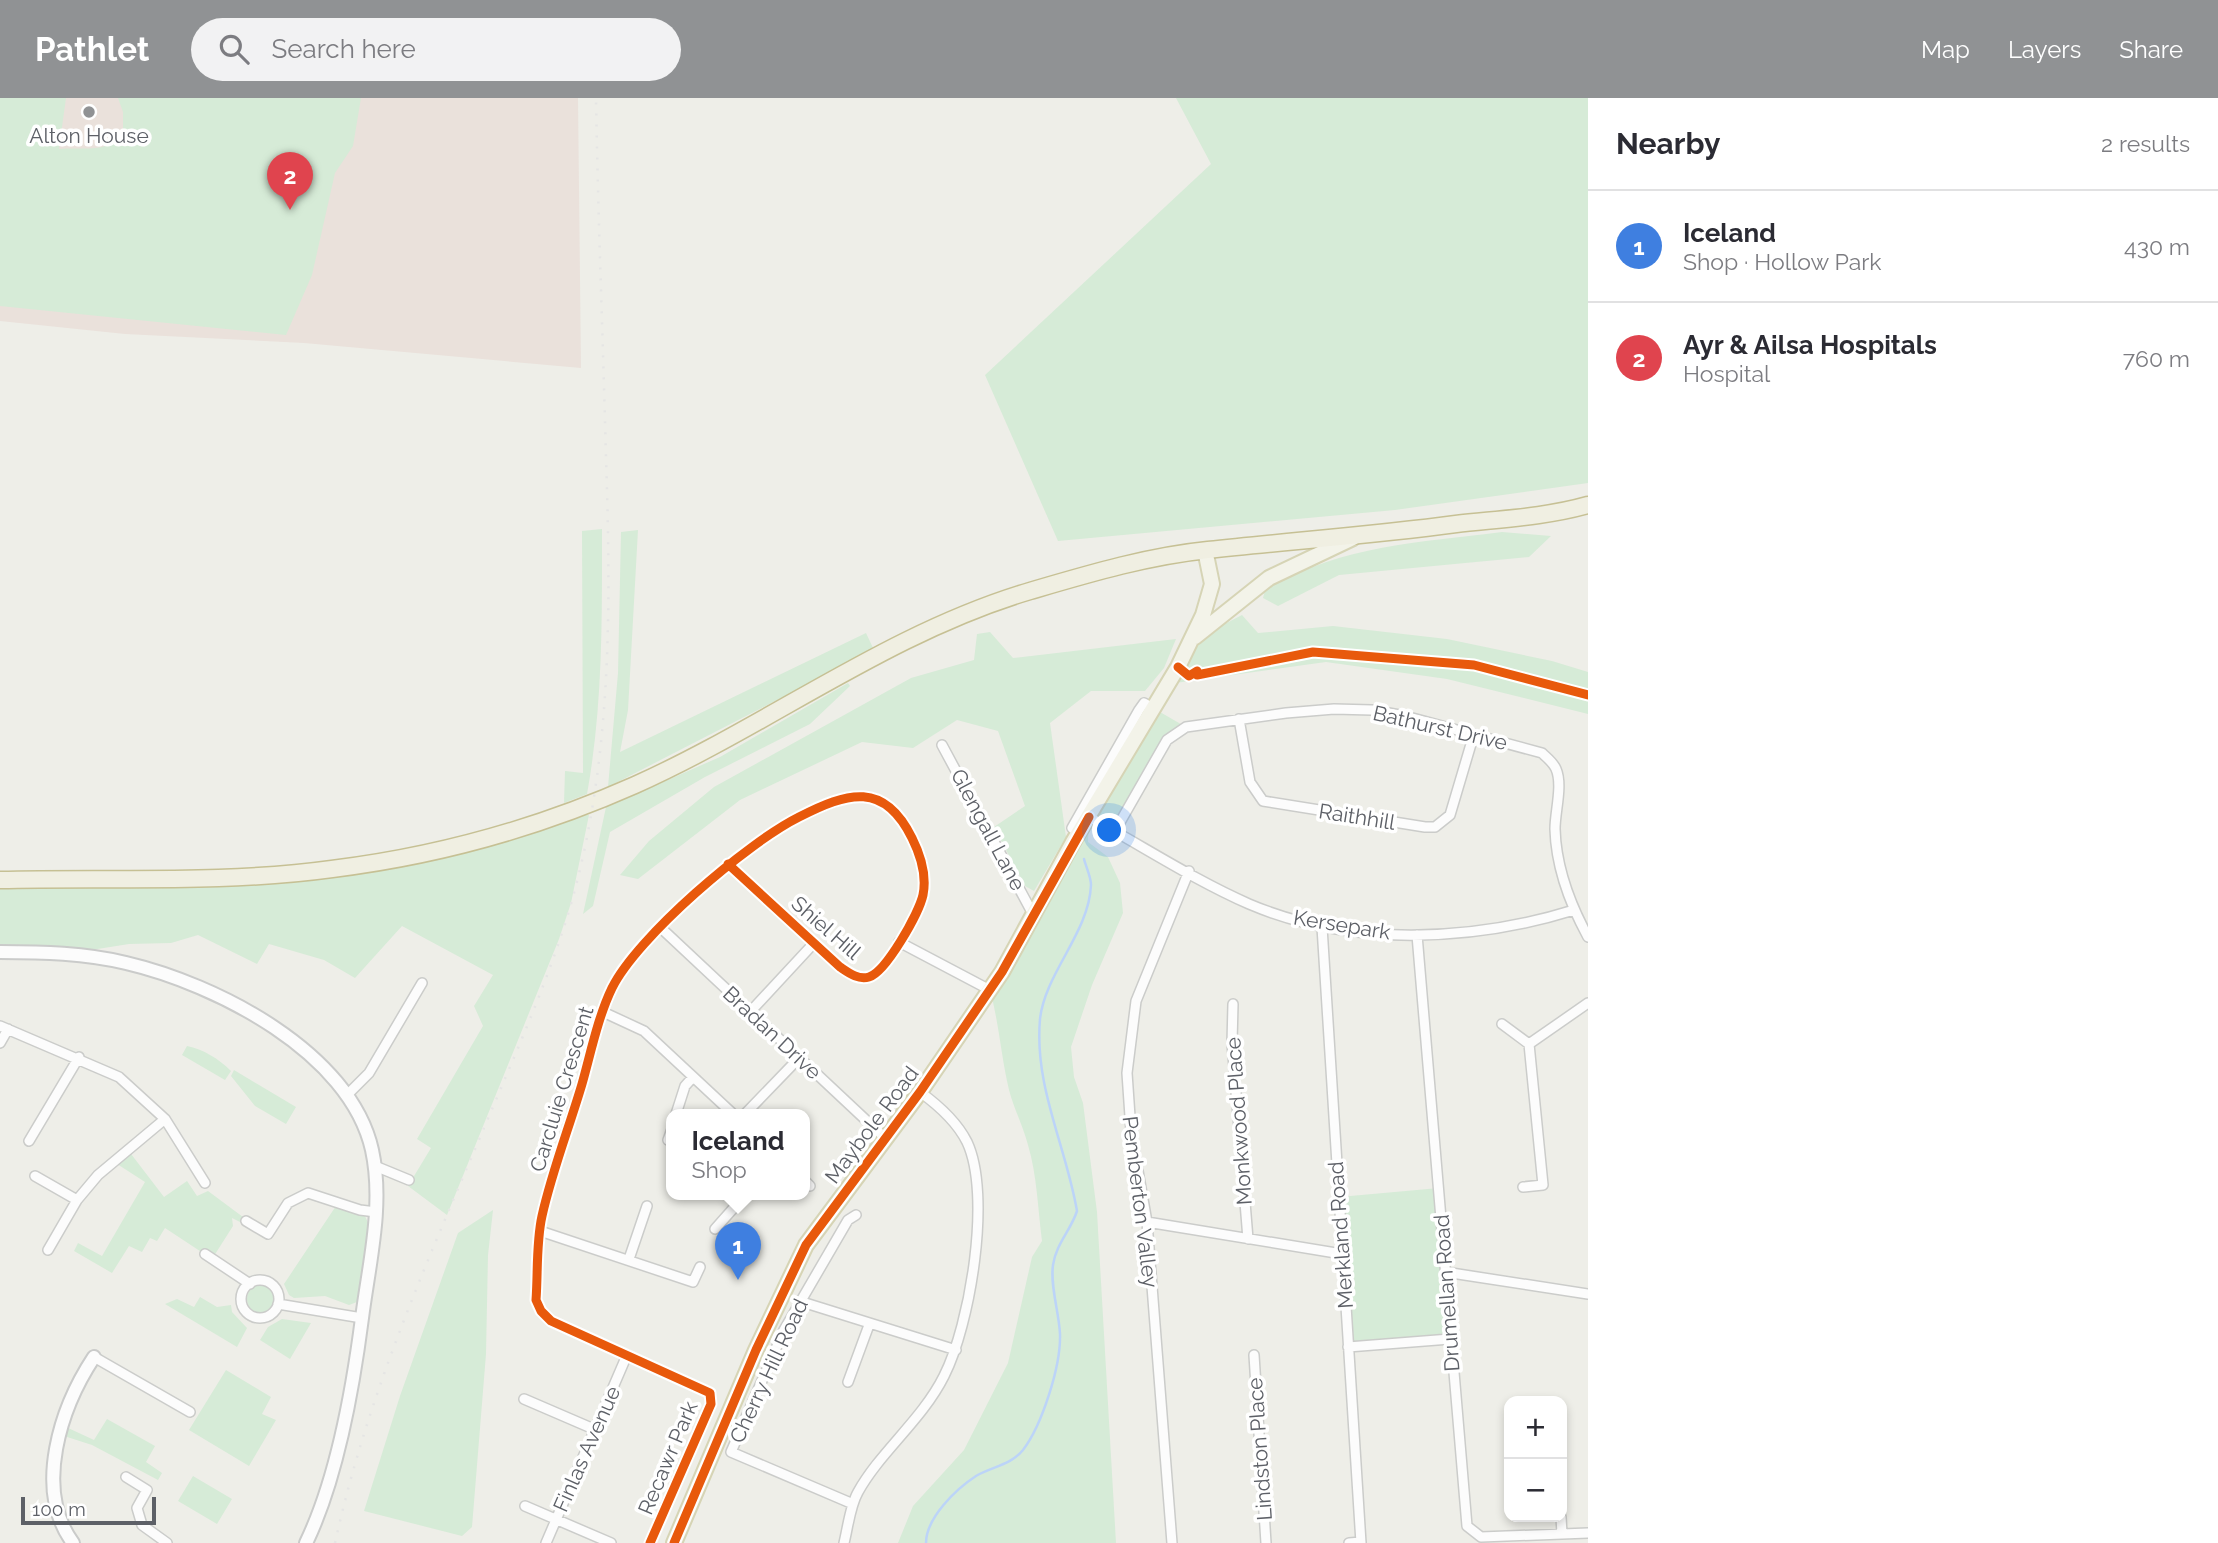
<!DOCTYPE html>
<meta charset="utf-8">
<style>
body{margin:0;font-family:Raleway,sans-serif;background:#f2f2f3;color:#2b2b33}
.controls{position:absolute;right:21px;bottom:21px;display:grid;overflow:hidden;border-radius:14px;box-shadow:0 4px 10px #0003}
.controls button{width:63px;height:63px;display:grid;place-items:center;padding:0;border:0;border-bottom:2px solid #e1e1e2;background:#fff;color:#2b2b33;font:35px sans-serif}
.scale{position:absolute;left:21px;bottom:18px;width:135px;box-sizing:border-box;padding-left:7px;border:4px solid #5d6067;border-top:0;font-size:19px;line-height:24px;white-space:nowrap;color:#5d6067;-webkit-text-stroke:5px #fff;paint-order:stroke}
.you{position:absolute;left:1110px;top:733px;width:24px;height:24px;margin:-18px;border:5px solid #fff;border-radius:50%;background:#1a73e8;box-shadow:0 0 0 10px #1a73e833}
.badge{display:grid;place-items:center;width:46px;height:46px;border-radius:50%;background:#909294;color:#fff;font-size:23px;font-weight:700}
.pin{position:absolute;translate:-50% -58px;filter:drop-shadow(0 2px 4px #0008)}
.pin::after{content:'';position:absolute;top:37px;width:24px;height:21px;background:inherit;clip-path:polygon(0 0,100% 0,50% 100%)}
.popup{position:absolute;left:666px;top:1011px;width:144px;height:91px;box-sizing:border-box;display:grid;place-content:center;border-radius:14px;background:#fff;filter:drop-shadow(0 2px 5px #0005);font-size:23px;white-space:nowrap;color:#7c7c81}
.popup b{font-size:26px;color:#2b2b33}
.popup::after{content:'';position:absolute;left:50%;top:100%;margin-left:-14px;border:14px solid transparent;border-top-color:#fff}
.list{margin:0;padding:0;list-style:none}
h2{display:flex;justify-content:space-between;align-items:center;height:91px;margin:0;padding:0 28px;font-size:30px}
h2 small{font-size:23px;font-weight:400;color:#7c7c81}
.list li{display:grid;grid-template-columns:46px 1fr auto;gap:21px;align-items:center;box-sizing:border-box;height:112px;padding:0 28px;border-top:2px solid #e1e1e2}
.list b{display:block;font-size:26px;white-space:nowrap}
.list p{margin:0;font-size:23px;white-space:nowrap;color:#7c7c81}
.list em{font-size:23px;font-style:normal;color:#7c7c81}
.icon{flex:none;width:38px;height:38px;fill:none;stroke:currentColor;stroke-width:2;stroke-linecap:round;stroke-linejoin:round}
.map{position:relative;flex:none;width:1588px;height:1445px;overflow:hidden}
header{display:flex;align-items:center;gap:42px;box-sizing:border-box;height:98px;padding:0 35px;background:#909294;color:#fff}
header strong{font-size:33px}
nav{display:flex;gap:38px;margin-inline-start:auto;font-size:24px}
.search{width:490px;height:63px;background:#f2f2f3;display:flex;align-items:center;gap:18px;box-sizing:border-box;padding:0 24px;border-radius:38px;color:#7c7c81;font-size:26px}
main{display:flex}
aside{flex:1;background:#fff}
.map>svg:first-child{display:block}
.medical{fill:#eae1db}
.green{fill:#d6ebd7}
.lines{fill:none;stroke-linecap:round;stroke-linejoin:round}
.stream{stroke:#bcd4f8;stroke-width:2.5}
.street-casing{stroke:#cbccca;stroke-width:12}
.secondary-casing{stroke:#cacbca;stroke-width:16}
.primary-casing{stroke:#d6d4b5;stroke-width:18}
.highway-casing{stroke:#c6c094;stroke-width:19}
.street{stroke:#fcfcfc;stroke-width:9}
.secondary{stroke:#fcfcfc;stroke-width:12}
.primary{stroke:#f3f3e9;stroke-width:14}
.highway{stroke:#f0efe2;stroke-width:16}
.rail{stroke:#e5e5e4;stroke-width:2.5;stroke-dasharray:2 9;stroke-linecap:butt}
.cycleway-casing{stroke:#fff;stroke-width:13}
.cycleway{stroke:#e8590c;stroke-width:9}
.poi-dot{fill:#909294;stroke:#fff;stroke-width:2.5}
.labels{text-anchor:middle;stroke-width:7;stroke-linejoin:round;paint-order:stroke}
.poi-label{font-size:21px;fill:#5d6067;stroke:#fff}
.street-label{font-size:21px;fill:#5d6067;stroke:#fff}
</style>
<header>
<strong>Pathlet</strong>
<div class="search"><svg class="icon" aria-label="search" viewBox="0 0 24 24"><circle cx="10" cy="10" r="6"/><path d="M15 15l6 6"/></svg>Search here</div>
<nav><a>Map</a><a>Layers</a><a>Share</a></nav>
</header>
<main>
<div class="map">
<svg width="1588" height="1445" viewBox="0 0 1588 1445">
<rect width="100%" height="100%" fill="#eeeee8"/>
<path class="medical" d="M0 0H578L581 270 304 245 125 236 0 223Z"/>
<path class="green" d="M0 0H66L59 51C86 49 98 55 123 40V14L118 0H361L353 48 335 75 312 177 286 237 0 208Z
M1176 0H1588V385L1395 412 1058 443 985 277 1211 66Z
M602 431C602 520 603 608 587 696L564 705 565 673 583 675 582 433Z
M638 432 628 612 620 654 866 535 874 552 608 689 618 575 621 434Z
M1502 434 1551 438 1529 459 1339 477 1278 508 1263 500 1265 492C1341 447 1416 445 1502 434Z
M1242 517 1258 535 1333 528 1447 541 1552 563 1588 574V616L1447 581 1326 564 1168 586 1190 544Z
M990 534 1013 560 1176 541 1164 570 1145 593H1091L1050 625 1066 739 1034 793 1025 788 994 729 1025 708 998 633 957 622 913 650 862 644 740 702 638 781 620 777 649 743 714 689 911 580 974 562 977 536Z
M848 585 850 588 810 626 705 679 610 734 593 808 583 816 606 709 720 659Z
M1153 610 1186 629 1167 642 1115 733 1089 719 1088 744 1108 759 1120 785 1123 815 1092 887 1071 949 1074 979 1083 1005 1097 1114 1116 1445H898L913 1408 964 1352 1008 1265 1032 1159 1042 1143C1038 1112 1037 1077 1028 1047 1023 1028 1014 1011 1009 992 1001 958 999 925 990 892Z
M567 716 589 717 571 805 559 841 447 1117 408 1088 431 1050 417 1041 483 928 474 908 493 877 402 828 355 880 324 862 269 846 257 866 198 837 171 845 129 846 66 856 0 854V782L330 772Z
M187 948C203 951 219 961 231 973L225 982 182 957Z
M234 972 296 1009 286 1026 255 1008 231 978Z
M128 1052 164 1099 187 1083 197 1098 208 1093 243 1119 240 1124 232 1120 233 1128 212 1161 165 1130 157 1143 150 1140 142 1154 129 1148 112 1175 74 1153 78 1145 102 1158 145 1084 114 1064Z
M1439 1090 1450 1241 1348 1249 1339 1099Z
M336 1108 365 1118 370 1129 357 1204 349 1207 325 1198 294 1200 289 1197 284 1186Z
M493 1112 488 1157 486 1256 472 1429 462 1438 364 1413 400 1298 458 1135Z
M247 1201a14 14 0 1 1 28 0a14 14 0 1 1-28 0Z
M200 1199 217 1209 231 1207 232 1214 247 1230 237 1249 165 1206 177 1201 194 1209Z
M282 1221 311 1225 290 1261 260 1242 268 1229Z
M226 1272 271 1299 262 1316 276 1322 249 1368 189 1332Z
M107 1321 155 1348 146 1364 162 1375 158 1382 92 1347 64 1338 66 1329 94 1342Z
M193 1378 232 1401 217 1426 178 1403Z"/>
<g class="lines">
<path class="stream" d="M926 1445C926 1420 956 1391 976 1378 991 1369 1011 1367 1023 1352 1042 1327 1061 1268 1060 1236 1059 1214 1050 1188 1053 1167 1056 1146 1071 1132 1077 1113 1066 1048 1034 989 1040 921 1045 875 1089 835 1091 787 1091 779 1086 769 1084 761"/>
<g class="street-casing">
<path id="street" d="M1239 621 1250 684 1263 703 1425 729H1435L1450 717 1474 636
M942 647 1034 818
M1089 719C1141 747 1194 782 1249 806 1350 849 1471 844 1574 812
M1115 733 1167 642 1186 629 1286 615 1334 611 1372 612 1405 618 1542 655C1547 660 1553 664 1556 671 1563 687 1555 713 1555 731 1556 768 1570 806 1588 839
M1079 735 1072 730 1139 612 1144 605 1153 610
M1322 829 1361 1445
M661 830 884 1039
M1417 837 1467 1428 1481 1439 1588 1435
M899 844 990 892
M1233 906 1232 945 1248 1141
M603 914 644 933 733 1016
M750 914 814 845
M1502 926 1529 946
M0 928 119 979 165 1021 205 1085
M0 945 8 931
M347 997 369 975 422 885
M676 1016 685 988 693 979
M745 1016 799 960
M668 1042 672 1031
M29 1043 79 959
M375 1068 409 1082
M35 1078 77 1102
M804 1082 810 1088
M1523 1089 1543 1087 1529 946 1588 905
M246 1123 268 1136 288 1105 308 1095 360 1112 376 1114
M1147 1124 1342 1156
M715 1131 746 1096
M540 1133 693 1184 700 1169
M48 1152 77 1102 98 1077 165 1021
M205 1156 250 1186
M629 1161 647 1108
M1445 1174 1588 1196
M241 1201a19 19 0 1 1 38 0a19 19 0 1 1-38 0Z
M799 1203 956 1252
M278 1206 362 1220
M1348 1249 1450 1241
M1254 1257 1266 1445
M94 1259 190 1314
M848 1284 869 1227
M524 1301 596 1332
M126 1379 147 1392 137 1410 142 1427 167 1445
M853 1406 731 1354 784 1232 848 1122 856 1117
M525 1408 611 1445
M1561 1419 1562 1436
M546 1445 627 1257
M650 1445 711 1306 710 1295 551 1223 541 1213 536 1202C538 1175 536 1145 542 1118 552 1073 569 1030 582 986 591 954 598 919 612 890 637 839 747 745 799 719 848 694 884 683 912 740 921 758 927 777 923 797 919 815 886 874 869 879 858 882 849 875 840 869L728 766
M844 1445C848 1429 850 1408 858 1394 880 1354 922 1322 944 1278 970 1227 992 1097 967 1044 957 1024 938 1007 920 994
M1172 1445 1147 1124 1131 1033 1127 975 1136 903 1189 773
M1349 1445 1361 1444"/>
</g>
<g class="secondary-casing">
<path id="secondary" d="M0 854C42 854 85 855 126 865 216 886 350 954 372 1052 384 1107 369 1165 362 1220 353 1290 337 1381 306 1445
M73 1445C33 1391 61 1309 94 1259"/>
</g>
<g class="primary-casing">
<path id="primary" d="M1195 539 1269 480 1353 440
M674 1445 756 1252 806 1147 920 994 1002 874 1073 744 1178 569 1203 517 1212 486 1205 452"/>
</g>
<g class="highway-casing">
<path id="highway" d="M0 782C110 779 223 786 332 771 438 758 538 730 635 687 769 627 888 535 1030 493 1088 476 1148 458 1208 452 1291 443 1374 437 1456 426 1500 421 1546 419 1588 407"/>
</g>
<use href="#street" class="street"/>
<use href="#secondary" class="secondary"/>
<use href="#primary" class="primary"/>
<use href="#highway" class="highway"/>
<path class="rail" d="M335 1445C367 1299 423 1173 481 1037 513 961 548 885 571 806 612 661 611 509 606 360 603 240 598 120 596 0"/>
<g class="cycleway-casing">
<path id="cycleway" d="M1178 569 1189 578 1197 573V577L1313 554 1474 567 1588 597
M650 1445 711 1306 710 1295 551 1223 541 1213 536 1202C538 1175 536 1145 542 1118 552 1073 569 1030 582 986 591 954 598 919 612 890 637 839 747 745 799 719 848 694 884 683 912 740 921 758 927 777 923 797 919 815 886 874 869 879 858 882 849 875 840 869L728 766
M674 1445 756 1252 806 1147 920 994 1002 874 1089 719"/>
</g>
<use href="#cycleway" class="cycleway"/>
</g>
<circle class="poi-dot" cx="89" cy="14" r="7"/>
<g class="labels">
<g class="poi-label">
<text x="89" y="45">Alton House</text>
</g>
<g class="street-label">
<text transform="translate(1440 630) rotate(13)" y="7">Bathurst Drive</text>
<text transform="translate(1357 719) rotate(9)" y="7">Raithhill</text>
<text transform="translate(988 732) rotate(62)" y="7">Glengall Lane</text>
<text transform="translate(1342 827) rotate(9)" y="7">Kersepark</text>
<text transform="translate(826 830) rotate(41)" y="7">Shiel Hill</text>
<text transform="translate(772 935) rotate(43)" y="7">Bradan Drive</text>
<text transform="translate(562 991) rotate(-73)" y="7">Carcluie Crescent</text>
<text transform="translate(1239 1023) rotate(-94)" y="7">Monkwood Place</text>
<text transform="translate(872 1027) rotate(-53)" y="7">Maybole Road</text>
<text transform="translate(1140 1104) rotate(83)" y="7">Pemberton Valley</text>
<text transform="translate(1341 1137) rotate(-94)" y="7">Merkland Road</text>
<text transform="translate(1447 1195) rotate(-94)" y="7">Drumellan Road</text>
<text transform="translate(769 1273) rotate(-65)" y="7">Cherry Hill Road</text>
<text transform="translate(587 1351) rotate(-66)" y="7">Finlas Avenue</text>
<text transform="translate(1260 1351) rotate(-94)" y="7">Lindston Place</text>
<text transform="translate(668 1360) rotate(-67)" y="7">Recawr Park</text>
</g>
</g>
</svg>
<div class="controls">
<button>+</button>
<button>−</button>
</div>
<div class="scale">100 m</div>
<div class="you"></div>
<div class="pin badge" style="left:738px;top:1182px;background:#3f7fe0">1</div>
<div class="popup"><b>Iceland</b>Shop</div>
<div class="pin badge" style="left:290px;top:112px;background:#e0444e">2</div>
</div>
<aside>
<h2>Nearby<small>2 results</small></h2>
<ul class="list">
<li><span class="badge" style="background:#3f7fe0">1</span><div><b>Iceland</b><p>Shop · Hollow Park</p></div><em>430 m</em></li>
<li><span class="badge" style="background:#e0444e">2</span><div><b>Ayr &amp; Ailsa Hospitals</b><p>Hospital</p></div><em>760 m</em></li>
</ul>
</aside>
</main>
